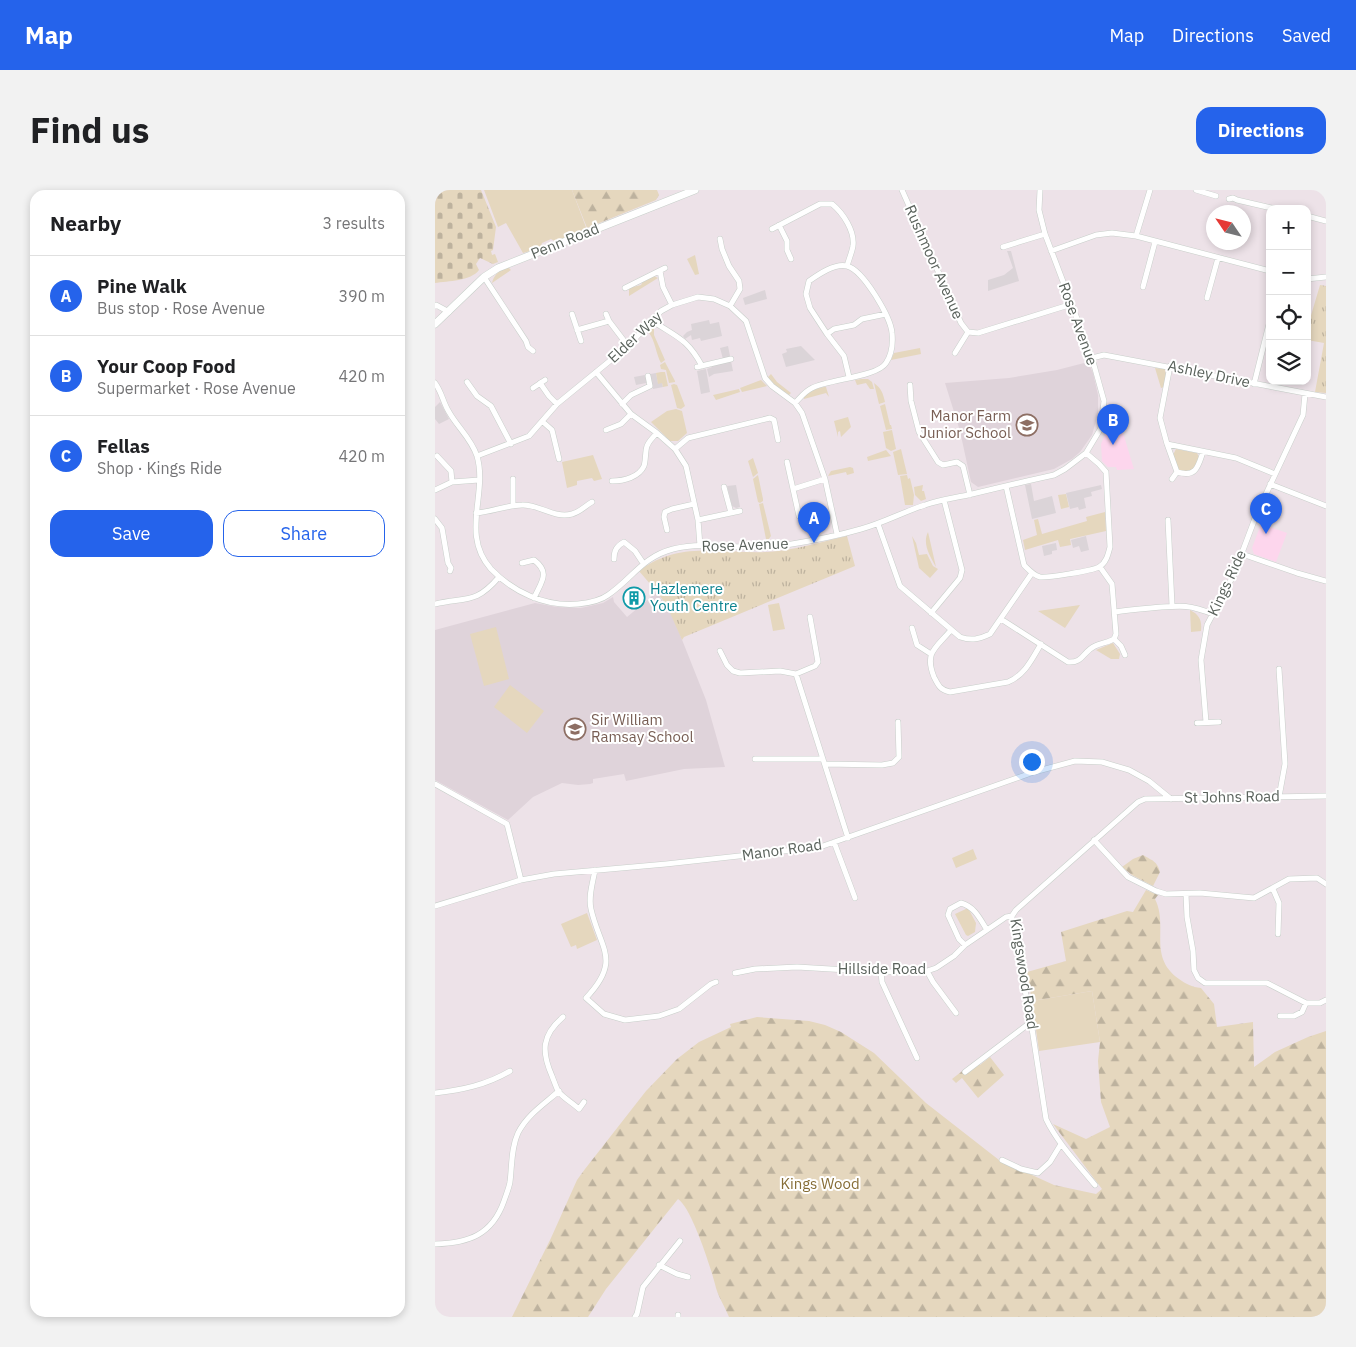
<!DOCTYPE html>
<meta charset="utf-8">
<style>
body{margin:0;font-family:"IBM Plex Sans",sans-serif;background:#f2f2f2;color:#202124}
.controls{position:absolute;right:15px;top:15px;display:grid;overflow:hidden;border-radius:10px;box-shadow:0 2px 8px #0003}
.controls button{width:45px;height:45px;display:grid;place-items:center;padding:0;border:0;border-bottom:1px solid #e0e0e0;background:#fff;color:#202124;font:25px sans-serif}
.compass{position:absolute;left:771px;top:15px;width:45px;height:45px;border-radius:50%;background:#fff;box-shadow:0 2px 8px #0003;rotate:305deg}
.you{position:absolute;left:596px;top:571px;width:18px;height:18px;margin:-12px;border:4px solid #fff;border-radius:50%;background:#1a73e8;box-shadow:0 0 0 8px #1a73e833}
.badge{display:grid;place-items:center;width:32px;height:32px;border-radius:50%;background:#2563eb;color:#fff;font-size:16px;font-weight:700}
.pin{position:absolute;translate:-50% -41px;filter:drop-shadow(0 1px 2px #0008)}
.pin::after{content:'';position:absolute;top:26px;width:18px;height:15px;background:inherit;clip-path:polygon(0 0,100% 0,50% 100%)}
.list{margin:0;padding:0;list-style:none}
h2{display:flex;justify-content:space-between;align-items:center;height:65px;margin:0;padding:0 20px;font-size:21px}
h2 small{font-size:16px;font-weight:400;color:#757577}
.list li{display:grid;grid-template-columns:32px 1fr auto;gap:15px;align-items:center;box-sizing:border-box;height:80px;padding:0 20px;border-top:1px solid #e0e0e0}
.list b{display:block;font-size:19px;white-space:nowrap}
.list p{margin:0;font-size:16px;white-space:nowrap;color:#757577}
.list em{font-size:16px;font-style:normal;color:#757577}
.actions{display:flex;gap:10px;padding:15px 20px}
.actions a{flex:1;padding:11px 0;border:1px solid #2563eb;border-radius:15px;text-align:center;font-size:18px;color:#2563eb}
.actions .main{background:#2563eb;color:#fff}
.icon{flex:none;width:28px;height:28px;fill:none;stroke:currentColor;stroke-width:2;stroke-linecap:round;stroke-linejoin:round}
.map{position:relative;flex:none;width:891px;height:1127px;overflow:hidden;border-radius:15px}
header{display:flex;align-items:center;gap:30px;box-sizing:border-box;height:70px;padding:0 25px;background:#2563eb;color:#fff}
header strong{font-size:24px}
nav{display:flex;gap:28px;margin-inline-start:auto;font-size:18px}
.intro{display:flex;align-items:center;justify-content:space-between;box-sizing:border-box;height:120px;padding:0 30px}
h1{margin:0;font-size:35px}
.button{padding:12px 22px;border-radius:15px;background:#2563eb;color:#fff;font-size:18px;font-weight:700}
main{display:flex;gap:30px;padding:0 30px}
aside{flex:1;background:#fff;border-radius:15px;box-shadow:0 2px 8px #0003}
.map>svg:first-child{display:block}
.commercial{fill:#fdd6ed}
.industrial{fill:#dbd4d8}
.education{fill:#dfd3da}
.grass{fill:#e5d7be}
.forest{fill:url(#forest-firs)}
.cemetery{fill:url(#cemetery-stones)}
.park{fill:url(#park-tufts)}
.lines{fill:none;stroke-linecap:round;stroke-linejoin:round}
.street-casing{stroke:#c8cfca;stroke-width:6}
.secondary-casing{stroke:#c7d0ca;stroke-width:8}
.street{stroke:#fff;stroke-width:5}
.secondary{stroke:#fff;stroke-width:7}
.labels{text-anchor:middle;stroke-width:4;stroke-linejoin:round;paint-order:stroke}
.street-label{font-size:15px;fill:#5a625c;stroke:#fff}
.education-label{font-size:15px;fill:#785e54;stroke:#fff;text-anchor:end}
.culture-label{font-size:15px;fill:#0d838f;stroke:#fff;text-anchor:start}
.park-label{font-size:15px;fill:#866d36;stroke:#fff}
</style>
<header>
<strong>Map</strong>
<nav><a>Map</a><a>Directions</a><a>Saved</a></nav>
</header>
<div class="intro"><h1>Find us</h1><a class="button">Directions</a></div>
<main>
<aside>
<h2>Nearby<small>3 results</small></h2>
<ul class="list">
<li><span class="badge">A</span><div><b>Pine Walk</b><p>Bus stop · Rose Avenue</p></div><em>390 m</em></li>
<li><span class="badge">B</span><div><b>Your Coop Food</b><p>Supermarket · Rose Avenue</p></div><em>420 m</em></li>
<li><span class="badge">C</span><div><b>Fellas</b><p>Shop · Kings Ride</p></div><em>420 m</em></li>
</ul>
<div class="actions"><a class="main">Save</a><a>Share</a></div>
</aside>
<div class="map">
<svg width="891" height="1127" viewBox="0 0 891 1127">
<defs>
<pattern id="forest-firs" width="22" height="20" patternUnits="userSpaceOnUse" patternTransform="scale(1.25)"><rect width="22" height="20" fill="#e5d7be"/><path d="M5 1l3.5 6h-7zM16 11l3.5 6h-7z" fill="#bdb29e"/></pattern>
<pattern id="cemetery-stones" width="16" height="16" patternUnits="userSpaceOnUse" patternTransform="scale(1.25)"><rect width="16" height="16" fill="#e5d7be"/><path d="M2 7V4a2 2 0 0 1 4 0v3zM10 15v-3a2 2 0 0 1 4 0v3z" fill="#bdb29e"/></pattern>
<pattern id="park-tufts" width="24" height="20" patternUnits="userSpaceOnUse" patternTransform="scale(1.25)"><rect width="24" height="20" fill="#e5d7be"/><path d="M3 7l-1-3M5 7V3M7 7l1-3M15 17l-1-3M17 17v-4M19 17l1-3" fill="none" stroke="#bdb29e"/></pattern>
</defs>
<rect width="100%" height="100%" fill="#ede2e8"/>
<path class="commercial" d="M686 236 698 276 699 279 682 280 681 277H673L667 271 666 254 672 240Z
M826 334 852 343 841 372 819 364 817 358Z"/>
<path class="industrial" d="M572 61H576L584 91 553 101V90L569 85 578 78Z
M330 100 332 109 310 115 308 108Z
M274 130 275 134 284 132 287 146 266 151 265 148 257 150 256 145 250 149 248 146 252 142 257 140 256 134Z
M293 156 298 181 279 184 274 187 272 179 277 177 276 172 288 169 285 158Z
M366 156 380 170 351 177 347 164 352 162 351 159Z
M271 179 275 202 266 204 262 181Z
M221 183 223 193H227L228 197 218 199 216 192 201 195 199 187Z
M5 212 14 229 4 234 0 229V217Z
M596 294 599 311 617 306 621 323 597 329 590 295Z
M301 295 305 317 301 318 297 316 292 296Z
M666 295 667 299 656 302 657 306 649 308 651 318 644 320 643 317 635 319 631 303Z
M651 346 654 360 646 362 644 356 638 358 636 350Z
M621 353 622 360 617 361V364L609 366 607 356Z"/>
<path class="education" d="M653 172 658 183 663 205V224L657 245 645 262 637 269 619 279 543 297 536 292 525 241 510 193 574 188 622 180Z
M222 402 238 427 271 510 290 577 249 579 191 591 189 584 158 589V593L155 594 143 595 127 593 98 607 73 630 0 590V440L100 413 122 417 146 418 168 413 178 407 179 412 192 427Z"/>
<path class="grass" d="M49 0H137L152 40 121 52 116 49 107 53 105 58 88 63 71 33 63 37Z
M260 65 264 84 260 85 252 69Z
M73 77 76 80 57 93C59 84 66 79 73 77Z
M219 86 223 88 194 106V98L206 95 208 91Z
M219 138V145L230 170 226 173C221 164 220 150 214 143V140Z
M485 158 486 164 456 170 459 163Z
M230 172 240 191V192L234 193 231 180 226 179 225 175Z
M720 178 730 179 731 186 729 197 726 198Z
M226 182H230L233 196 228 197 227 193 223 194 221 183Z
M336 184 342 192 356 203 354 205 334 191 333 187Z
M427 189H433L437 192 439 199H435L431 193 422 195 420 190Z
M326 190 332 196 307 202 305 198Z
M439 193C446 198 448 203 450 212L444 214Z
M239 194 242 195 250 216 246 219 242 218 236 195Z
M389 197H391L394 207 391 203 369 209V206L376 200Z
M304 199 305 202 281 210 278 205Z
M450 214 455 235H456L457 239 451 240 445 216Z
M241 219 247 221 252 243 243 251H235L216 232 232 221Z
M413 227 416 237 406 247 405 241 403 242V247L399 231Z
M457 240 461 259 456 261 451 258 448 242Z
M466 259 472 284 463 285 458 262Z
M741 259 762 263 764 267 760 279 756 281 746 282 741 277 738 265Z
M451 260 456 266 433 271 432 267Z
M158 265 167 289 159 291 157 288 142 291V295L132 298 127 272Z
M318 268 323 283 318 287 313 271Z
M415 277 418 278 419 283 412 285 411 282 393 286 396 281Z
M323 285 328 309V311L325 313 323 312 318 289Z
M472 285 473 289 475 288 479 305 478 315H470L465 286Z
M488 295 487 301H489L491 309 486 311 480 305 479 297Z
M631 304 634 317 626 319 623 305Z
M328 313 336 346 333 350 331 349 324 314Z
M670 322 671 341 635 349 636 355 625 357 623 350 590 360 588 350 602 345 599 330 603 329 607 344 652 331 651 327Z
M493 342 501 377C495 366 487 354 493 342Z
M477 346 481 353 484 365 492 364 498 376 503 379 495 388 484 378Z
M344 413 350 439 338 441 333 415Z
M645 415 630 438 603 421Z
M755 420C765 425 767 431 766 441L756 442Z
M61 437 74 489 49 496 35 444Z
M678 453 685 464 684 469H676L661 460Z
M75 495 109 521 92 543 59 517Z
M538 659 542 669 521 678 517 668Z
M533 718 541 733 540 742 533 746 531 745 520 724Z
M152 723 162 750 142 759 141 755 136 757 126 734Z
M657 801 665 852 604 861 597 811Z"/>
<path class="forest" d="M137 0H222L224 5 221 10 152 38Z
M708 665C718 671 722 671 725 682L718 696 697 685 687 677 698 669Z
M711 700 723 705 720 709C734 737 712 766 744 789 751 794 757 797 766 798L779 814 782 837 818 832 819 877 840 862 873 847 891 841V1127H294C290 1117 284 1108 281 1098 277 1081 257 1018 243 1009L171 1099 153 1127H77L116 1048 142 990 150 979 211 901 242 869 264 852 296 837 295 834 322 827 374 831 390 835 406 842 439 863 491 913 564 970 619 995 661 1004 667 999 618 934 651 949 675 937 666 912 663 871 665 852 657 801 597 811 592 782 631 771 626 742 692 721 698 722Z
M555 867 569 885 543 908 527 888 521 893 517 889 540 871 545 875Z"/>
<path class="cemetery" d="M0 0H46L61 37 58 60 56 61 57 65 60 64 63 72 58 74 45 68 41 74 44 80C36 91 13 91 0 93Z"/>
<path class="park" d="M885 95 891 96V203L880 202 889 153 872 150V139Z
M412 346 420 376 249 447 247 450 232 416 222 402 204 381C245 350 286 364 333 362 360 360 386 352 412 346Z"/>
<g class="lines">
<g class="street-casing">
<path id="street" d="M467 0 526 133 533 142
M761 0 781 6
M794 9 798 8 802 10 841 19
M872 26 891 31
M344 35 352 51V60L356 69
M337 39 385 14H397C408 23 420 41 418 56 417 62 414 69 412 76
M701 46 715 0
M285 49 287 59 294 76 304 91 305 99 295 116
M568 57 610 44
M616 61 661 45 677 43 701 46 835 81
M225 81 228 97 237 115
M49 87 91 151 93 157 98 161
M872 89 891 87
M708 97 720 52
M190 98 230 78
M772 108 783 68
M0 116 1 115 14 122
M137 124 146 151
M171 124 174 131
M216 130C241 147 252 148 267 176
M142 140 174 131 193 156
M533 142 543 143 637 114
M392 144 409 166 414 187
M520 163 533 142
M657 168 669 165 891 207
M735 176 725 228 732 254 801 268 840 284
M262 177 296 169
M161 182 196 224 222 243 240 259 251 276 263 330 265 356
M32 192 42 206 56 216 76 254
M0 193C7 202 8 213 14 222 23 238 36 248 42 266 53 304 25 344 56 379 78 402 110 417 143 414 153 413 165 411 173 405 197 389 207 367 238 359 275 350 314 362 351 355 376 351 402 346 426 339 448 333 468 322 490 315 504 310 519 308 533 305 562 298 591 291 619 285L630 279 651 263 666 238 669 211 657 168 610 44 604 20 605 0
M105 193 114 206 122 214
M819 194 835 130
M475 195 476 211 484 242 503 272 508 275 522 272 528 276 535 305
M98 198 110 190
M360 213C365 208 370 201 377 198 395 189 442 187 451 173 457 164 458 153 457 143 456 127 428 80 412 76 400 73 384 84 374 91L371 104 375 118 392 144 399 139 419 135 427 129 451 124
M187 214 196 205 215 196 213 186
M108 232 117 240 124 269
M171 240 186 234 196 224
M732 254 742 282C761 288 763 277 768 262
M240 259 253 248 335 228 339 230 343 250
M2 266 16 281 17 292
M42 266 94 246 122 214 193 156 226 121 237 115 263 107 279 109 295 116 311 131 330 188 337 196 360 213 367 223 390 289 402 344
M352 272 364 326
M78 289V316
M737 289 742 282
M177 291C189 291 204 287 209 276 211 270 210 262 212 256 214 251 219 246 222 243
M835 294 891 316
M571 296 589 375C594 380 598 385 605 387 611 388 657 381 664 377 671 373 673 365 675 357L671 282 664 274 651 263
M289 297 296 323
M358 299 390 289
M0 300 17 292 44 290
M41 323C57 322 72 315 87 315 104 314 119 329 137 324 145 322 150 316 157 312
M0 329 7 338 13 373 16 378 15 381
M263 330 305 321
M733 330 737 415
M443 334 465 396 525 447C537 451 544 449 555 444L597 383
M232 340 229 327 230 322 237 319 259 314
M807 364 862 383 891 391
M179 369C179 360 182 356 189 352L200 361 208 373
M87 373 99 370C116 383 106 392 99 408
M665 377 677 394 681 444 679 449 686 456 690 465
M0 414C32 407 41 414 64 387
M680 422C692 420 704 419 716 418 743 416 751 413 778 424
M496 423 525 388 527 380 509 310
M566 429 633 472C649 473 647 462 660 456 666 453 672 453 679 449
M477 438 482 455 496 464
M516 440C501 458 489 462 499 487 503 495 505 500 515 502L573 492C590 485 597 469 606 454
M285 461 292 475 298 481 305 483 345 481 361 484 413 648
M361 484 380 476 383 472 375 427
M771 532 766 470 772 435 799 384 822 323 868 225 870 204
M762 533 784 532
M320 569H388
M390 574 447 575 458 573 464 567 463 532
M0 594 72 634 86 690
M844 607 850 574 844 479
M659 650 693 687 721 701 731 704 765 703 819 708 854 689 882 688 891 694
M399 652 420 708
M160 680C158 692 153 706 156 719 165 759 187 770 151 808L169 824 190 830 224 826 244 819 276 794 281 792
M838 699 844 713 843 744
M751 704 752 727 758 761 759 780 763 788 770 793H832L871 813H885L891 810
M0 716 86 690 119 684 231 674 385 657 599 582 640 571 667 572 694 580 714 591 736 609
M530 755 524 749 513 725 515 719 526 713C540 717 545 729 552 740
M492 781 498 792 521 823
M446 782 447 792 482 868
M300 783 320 779 362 777 446 782 492 781 501 778 519 766 530 755 571 727 577 726
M845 826H859L867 822 871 813
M128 827C107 845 106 861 117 886 119 891 121 897 123 901 128 908 138 913 144 919L149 912
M530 882 596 832
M0 903C27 900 51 895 75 881
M567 970 586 979 603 983 615 972 626 954
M660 995C643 974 623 954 611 929L596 832 577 731V726L581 720 703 612 710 609 891 606
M0 1054C34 1053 57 1045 69 1011 71 1005 74 998 75 992 77 976 76 958 83 943 92 925 109 914 124 901
M224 1075 242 1084 253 1087
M200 1127 202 1124 208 1097 245 1051
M243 1127V1125"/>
</g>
<g class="secondary-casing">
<path id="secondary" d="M0 134 49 87 63 78 260 0"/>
</g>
<use href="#street" class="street"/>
<use href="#secondary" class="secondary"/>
</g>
<defs>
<g id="school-ring" transform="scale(1.125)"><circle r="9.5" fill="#fff" stroke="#8d6e63" stroke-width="1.5"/><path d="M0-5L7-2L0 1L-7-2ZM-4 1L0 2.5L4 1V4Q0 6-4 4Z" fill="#8d6e63"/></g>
<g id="building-ring" transform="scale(1.125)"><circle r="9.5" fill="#fff" stroke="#0f9aa8" stroke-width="1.5"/><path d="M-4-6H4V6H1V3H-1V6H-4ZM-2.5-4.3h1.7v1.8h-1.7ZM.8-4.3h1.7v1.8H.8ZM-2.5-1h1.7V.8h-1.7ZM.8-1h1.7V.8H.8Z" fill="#0f9aa8"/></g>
</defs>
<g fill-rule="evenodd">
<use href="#school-ring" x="592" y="235"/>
<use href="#building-ring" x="199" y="408"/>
<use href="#school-ring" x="140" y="539"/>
</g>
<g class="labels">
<g class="street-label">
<text transform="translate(130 51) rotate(-22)" y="5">Penn Road</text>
<text transform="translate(499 72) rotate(66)" y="5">Rushmoor Avenue</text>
<text transform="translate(643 134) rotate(70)" y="5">Rose Avenue</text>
<text transform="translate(200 147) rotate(-43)" y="5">Elder Way</text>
<text transform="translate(774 184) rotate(12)" y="5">Ashley Drive</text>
<text transform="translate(310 355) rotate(-2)" y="5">Rose Avenue</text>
<text transform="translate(792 393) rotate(-65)" y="5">Kings Ride</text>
<text transform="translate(797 607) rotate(-1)" y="5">St Johns Road</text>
<text transform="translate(347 660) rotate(-8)" y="5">Manor Road</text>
<text x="447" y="784">Hillside Road</text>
<text transform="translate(589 784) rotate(81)" y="5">Kingswood Road</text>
</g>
<g class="education-label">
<text x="576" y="231">Manor Farm<tspan x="576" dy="17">Junior School</tspan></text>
<text x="156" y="535" text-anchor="start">Sir William<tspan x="156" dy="17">Ramsay School</tspan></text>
</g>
<g class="culture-label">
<text x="215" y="404">Hazlemere<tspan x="215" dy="17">Youth Centre</tspan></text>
</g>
<g class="park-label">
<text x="385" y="999">Kings Wood</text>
</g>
</g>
</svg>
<div class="controls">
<button>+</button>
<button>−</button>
<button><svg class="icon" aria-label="locate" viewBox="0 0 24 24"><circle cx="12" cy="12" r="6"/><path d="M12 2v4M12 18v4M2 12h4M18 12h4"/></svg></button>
<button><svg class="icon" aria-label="layers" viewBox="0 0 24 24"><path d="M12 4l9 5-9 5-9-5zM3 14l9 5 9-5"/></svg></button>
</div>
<svg class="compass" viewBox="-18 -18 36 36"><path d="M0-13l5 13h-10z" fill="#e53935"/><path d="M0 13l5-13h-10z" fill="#757577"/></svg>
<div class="you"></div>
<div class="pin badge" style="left:379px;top:353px">A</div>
<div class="pin badge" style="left:678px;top:255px">B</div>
<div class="pin badge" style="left:831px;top:344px">C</div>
</div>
</main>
